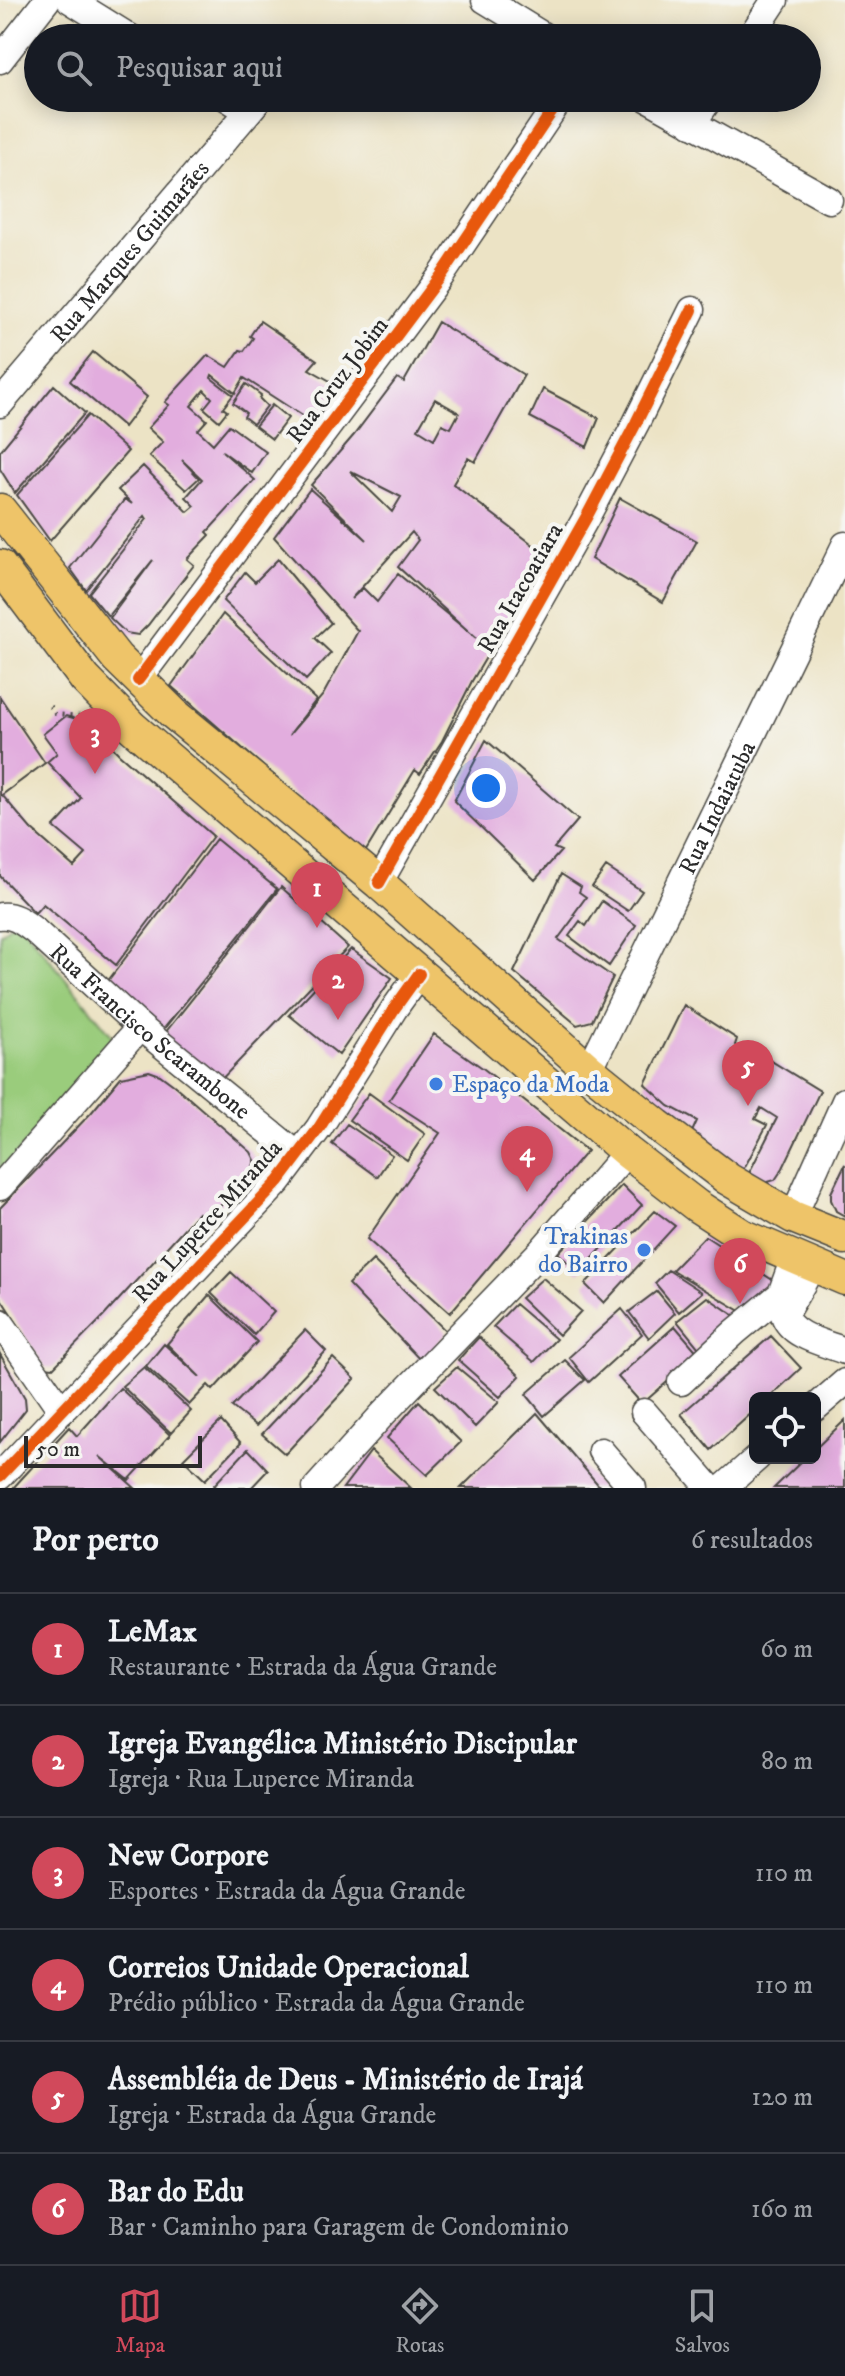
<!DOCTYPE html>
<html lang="pt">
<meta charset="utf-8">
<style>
body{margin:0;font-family:"IM FELL DW Pica",serif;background:#242831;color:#f1f3f6}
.controls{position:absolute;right:24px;bottom:24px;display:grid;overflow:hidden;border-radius:12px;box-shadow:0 4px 20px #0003}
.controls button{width:72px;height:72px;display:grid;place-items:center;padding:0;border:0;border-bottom:2px solid #363941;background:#171b24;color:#f1f3f6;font:40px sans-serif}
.scale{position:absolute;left:24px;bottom:20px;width:178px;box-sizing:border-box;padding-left:8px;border:4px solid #2b2b2b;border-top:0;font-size:22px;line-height:28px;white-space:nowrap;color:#2b2b2b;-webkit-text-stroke:6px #f6f6f2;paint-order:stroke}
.you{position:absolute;left:486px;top:788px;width:28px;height:28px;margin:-20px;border:6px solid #fff;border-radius:50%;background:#1a73e8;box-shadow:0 0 0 12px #1a73e833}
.badge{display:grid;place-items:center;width:52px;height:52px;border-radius:50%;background:#d1495b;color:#fff;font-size:26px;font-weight:700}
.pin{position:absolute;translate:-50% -66px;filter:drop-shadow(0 2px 4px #0008)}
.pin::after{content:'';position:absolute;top:42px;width:28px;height:24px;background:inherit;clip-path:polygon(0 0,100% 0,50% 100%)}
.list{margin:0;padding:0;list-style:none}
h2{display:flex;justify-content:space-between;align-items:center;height:104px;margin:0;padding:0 32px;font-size:34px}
h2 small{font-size:26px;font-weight:400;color:#9ea1a6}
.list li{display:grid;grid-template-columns:52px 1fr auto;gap:24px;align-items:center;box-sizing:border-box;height:112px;padding:0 32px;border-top:2px solid #363941}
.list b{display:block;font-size:30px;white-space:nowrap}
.list p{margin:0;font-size:26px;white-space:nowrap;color:#9ea1a6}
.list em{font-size:26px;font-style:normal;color:#9ea1a6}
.icon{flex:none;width:44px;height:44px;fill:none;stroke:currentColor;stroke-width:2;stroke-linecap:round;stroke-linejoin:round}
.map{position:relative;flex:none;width:845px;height:1488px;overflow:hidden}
.search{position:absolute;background:#171b24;box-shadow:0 4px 20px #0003;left:24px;right:24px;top:24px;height:88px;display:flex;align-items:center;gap:20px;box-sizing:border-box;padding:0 28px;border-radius:44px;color:#9ea1a6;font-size:30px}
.sheet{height:776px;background:#171b24}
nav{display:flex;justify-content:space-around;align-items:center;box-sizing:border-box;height:112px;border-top:2px solid #363941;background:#171b24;font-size:22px;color:#9ea1a6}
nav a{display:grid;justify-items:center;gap:4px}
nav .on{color:#d1495b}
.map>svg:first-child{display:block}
.green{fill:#9acc7c;stroke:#627c54;stroke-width:2}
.building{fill:#e2adde;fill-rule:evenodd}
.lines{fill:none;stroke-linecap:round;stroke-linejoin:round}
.minor-casing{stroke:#484742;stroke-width:29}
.major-casing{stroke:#484742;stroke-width:35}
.path{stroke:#484742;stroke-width:4;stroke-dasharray:2 6;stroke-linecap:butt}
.minor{stroke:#fff;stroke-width:26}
.major{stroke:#eec469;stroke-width:32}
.cycleway-casing{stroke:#f6f6f2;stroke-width:17}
.cycleway{stroke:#e8590c;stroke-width:12}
.shop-dot{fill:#3f7fe0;stroke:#f6f6f2;stroke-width:3}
.labels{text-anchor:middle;stroke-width:8;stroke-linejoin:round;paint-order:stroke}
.street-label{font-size:24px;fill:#2b2b2b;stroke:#f6f6f2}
.shop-label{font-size:24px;fill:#366cbe;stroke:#f6f6f2;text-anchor:start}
</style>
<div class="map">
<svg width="845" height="1488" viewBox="0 0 845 1488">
<rect width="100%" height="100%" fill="#f6f6f2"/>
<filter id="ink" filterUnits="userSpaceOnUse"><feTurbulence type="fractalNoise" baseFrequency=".0125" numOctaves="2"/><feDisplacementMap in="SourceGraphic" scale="16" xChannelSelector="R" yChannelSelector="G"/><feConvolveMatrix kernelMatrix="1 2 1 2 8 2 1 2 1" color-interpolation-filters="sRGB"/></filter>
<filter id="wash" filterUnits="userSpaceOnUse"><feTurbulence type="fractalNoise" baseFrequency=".006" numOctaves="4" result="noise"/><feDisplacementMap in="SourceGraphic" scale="32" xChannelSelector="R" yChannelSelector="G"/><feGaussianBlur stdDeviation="1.8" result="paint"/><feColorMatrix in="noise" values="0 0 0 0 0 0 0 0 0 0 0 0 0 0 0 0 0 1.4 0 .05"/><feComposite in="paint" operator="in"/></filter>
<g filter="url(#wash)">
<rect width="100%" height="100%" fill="#ece3c5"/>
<path class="green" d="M17 919 114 1038 0 1174V933Z"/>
<g id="blocks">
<path class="building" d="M260 321 317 360 309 369 339 386 312 422 244 378 235 393 212 375 211 378 233 395 223 408 227 411 219 421 204 408 212 398 204 390 191 406 207 420 198 430 213 444 229 425 266 452 252 473 222 451 255 480 207 532 210 535 187 559 194 565 148 625 138 635 126 633 110 618 153 560 108 616 89 593 147 519 145 516 86 590 70 568 125 499 132 504 118 490 143 466 188 512 195 506 186 497 202 479 182 460 199 478 186 490 149 456 163 442 148 428 169 405 165 402 208 355 228 367 240 350 244 351 253 338 250 336Z
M438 322 524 375 475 462 468 458 453 484 544 553 531 582 472 681 442 741 420 774 415 770 364 854 171 686 223 614 316 700 289 735 323 695 358 631 274 537 310 489 367 540 311 485 354 435 397 378 404 382ZM435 399 459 413 451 428 442 424 434 439 418 429ZM350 471 401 497 392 512ZM412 532 418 540 398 567 476 638 398 574 377 602 363 588 351 599Z
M93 352 147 397 124 427 70 381Z
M246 384 261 395 259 398 267 406 253 424 244 417 246 413 233 403Z
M54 385 85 413 15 493 0 469V451Z
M543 389 599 418 587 447 530 417Z
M272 405 288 418 272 439 255 426Z
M88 415 128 451 50 541 17 495Z
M620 498 697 541 663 602 591 559Z
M278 559 331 623 315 638 331 653 306 680 223 601 245 572 255 582Z
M0 697 45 763 2 795 31 829 74 867 86 854 54 827 81 798 47 762 57 753 43 734 66 716 77 719 86 732 93 727 119 754 213 836 116 965 43 904 35 913 0 876Z
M486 740 578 820 554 848 561 851 535 880 454 801Z
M216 839 277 889 162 1031 104 986Z
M606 867 642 891 628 911 592 887Z
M561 874 581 887 579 892 586 897 573 915 575 916 558 939 613 977 592 1021 577 1025 514 972Z
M281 887 348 947 217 1084 161 1038Z
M602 901 636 925 609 966 569 936 580 921 586 926Z
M351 949 392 978 339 1055 289 1015Z
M684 1005 737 1039 735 1045 766 1063 768 1059 820 1091 783 1168 775 1180 761 1184 747 1177 777 1118 761 1108 755 1119 767 1125 740 1176 692 1132 697 1121 669 1106 645 1084Z
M434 1034 484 1069 587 1151 450 1313 367 1239 440 1133 389 1100Z
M149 1071 160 1075 175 1086 251 1152 255 1160 252 1170 207 1221 198 1213 103 1317 53 1368 45 1367 0 1297V1208L91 1113 121 1077Z
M369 1093 425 1134 407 1160 349 1120Z
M347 1124 392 1155 377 1177 332 1144Z
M845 1164V1216L836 1211 831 1200V1193Z
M622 1185 642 1205 579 1273 558 1253Z
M655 1211 675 1226 604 1303 585 1284Z
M705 1236 777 1283 744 1313 672 1270Z
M373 1260 447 1332 422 1362 348 1284Z
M668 1270 702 1292 679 1312 655 1283Z
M231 1272 274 1312 254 1335 211 1293Z
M543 1278 581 1311 559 1335 521 1298Z
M657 1291 675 1313 649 1338 629 1312Z
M209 1295 257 1342 213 1390 208 1385 189 1405 146 1366 164 1344 200 1377 167 1344Z
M707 1297 738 1318 702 1352 677 1321Z
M515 1304 556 1339 534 1362 493 1327Z
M622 1309 642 1334 589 1382 569 1357Z
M675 1326 699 1354 642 1404 618 1377Z
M305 1330 326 1351 256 1426 232 1407Z
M771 1336 801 1368 769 1398H755V1410L711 1450 681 1414Z
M479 1337 520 1376 500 1397 458 1360Z
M0 1354 25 1398 26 1409 0 1442Z
M333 1358 355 1379 285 1454 262 1434Z
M565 1360 585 1380 544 1416 526 1394Z
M144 1367 191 1411 171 1433 122 1386Z
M457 1367 499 1402 475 1427 435 1387Z
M120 1388 170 1435 129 1480 99 1456 135 1488H13L69 1427 77 1436Z
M419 1401 461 1442 427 1475 387 1438Z
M537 1413 601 1488H461Z
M845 1420V1488H774L805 1458H815V1449Z
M221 1421 241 1443 205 1480 183 1459Z
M248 1449 268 1470 251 1488H217L214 1485Z
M371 1451 411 1488H343Z"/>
</g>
</g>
<g filter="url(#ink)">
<use href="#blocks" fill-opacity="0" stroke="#484742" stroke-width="2"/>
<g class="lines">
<g class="minor-casing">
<g id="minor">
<path d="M70 0 131 38"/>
<path d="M485 0 547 38"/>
<path d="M750 38 775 0"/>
<path d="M0 60 47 0"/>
<path d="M227 98 248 111"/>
<path d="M647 98 829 200"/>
<path d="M692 124 710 98"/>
<path id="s1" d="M0 404 260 98"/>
<path d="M138 680 441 276 561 98"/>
<path d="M379 883 587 516 636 423 692 310"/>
<path id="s2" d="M0 916C14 914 24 923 35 931L140 1027 298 1155"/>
<path id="s3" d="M589 1070 845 545"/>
<path d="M0 1187 140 1027"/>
<path d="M793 1217 845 1101"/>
<path d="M804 1281 784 1315C791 1337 825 1343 845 1351"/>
<path d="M0 1322 62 1411"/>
<path d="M681 1382 735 1332 781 1294 794 1258"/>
<path d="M815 1408 845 1382"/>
<path d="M644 1412 710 1488"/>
<path d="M601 1451 633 1488"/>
<path d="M0 1476 279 1181 319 1128 394 1009 419 974"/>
<path d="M316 1488 383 1414 541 1251 627 1152"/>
<path d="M723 1488 757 1458"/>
</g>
</g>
<g class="major-casing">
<path id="major" d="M0 510 117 658 173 713 379 883 589 1070 657 1125 728 1179 793 1217 845 1238
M0 566 85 679 132 727 627 1152 697 1206 742 1235 845 1279"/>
</g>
<path class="path" d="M50 706 55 714 82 716"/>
<use href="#minor" class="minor"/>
<use href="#major" class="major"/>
<g class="cycleway-casing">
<path id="cycleway" d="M138 680 441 276 561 98
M379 883 587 516 636 423 692 310
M0 1476 279 1181 319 1128 394 1009 419 974"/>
</g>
<use href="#cycleway" class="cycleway"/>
</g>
</g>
<g class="shop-dot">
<circle cx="436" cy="1084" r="8"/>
<circle cx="644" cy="1250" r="8"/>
</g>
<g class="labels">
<g class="street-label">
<text dy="8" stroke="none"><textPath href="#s1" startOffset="200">Rua Marques Guimarães</textPath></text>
<text transform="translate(337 380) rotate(-53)" y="8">Rua Cruz Jobim</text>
<text transform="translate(520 588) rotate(-60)" y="8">Rua Itacoatiara</text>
<text dy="8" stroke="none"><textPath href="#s3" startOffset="292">Rua Indaiatuba</textPath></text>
<text dy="8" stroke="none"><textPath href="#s2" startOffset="192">Rua Francisco Scarambone</textPath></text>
<text transform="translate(207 1221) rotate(-48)" y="8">Rua Luperce Miranda</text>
</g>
<g class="shop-label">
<text x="452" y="1092">Espaço da Moda</text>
<text x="628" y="1244" text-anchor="end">Trakinas<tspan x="628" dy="28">do Bairro</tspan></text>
</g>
</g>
</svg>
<div class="controls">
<button><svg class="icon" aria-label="locate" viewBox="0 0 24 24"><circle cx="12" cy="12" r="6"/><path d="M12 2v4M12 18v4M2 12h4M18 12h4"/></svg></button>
</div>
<div class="scale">50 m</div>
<div class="you"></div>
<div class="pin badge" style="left:317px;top:928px">1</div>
<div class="pin badge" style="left:338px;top:1020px">2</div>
<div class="pin badge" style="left:95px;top:774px">3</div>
<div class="pin badge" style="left:527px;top:1192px">4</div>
<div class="pin badge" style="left:748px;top:1106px">5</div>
<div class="pin badge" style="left:740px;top:1304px">6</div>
<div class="search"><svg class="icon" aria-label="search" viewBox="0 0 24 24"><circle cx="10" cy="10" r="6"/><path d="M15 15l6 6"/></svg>Pesquisar aqui</div>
</div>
<section class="sheet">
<h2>Por perto<small>6 resultados</small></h2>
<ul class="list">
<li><span class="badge">1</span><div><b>LeMax</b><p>Restaurante · Estrada da Água Grande</p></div><em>60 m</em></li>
<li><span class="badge">2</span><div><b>Igreja Evangélica Ministério Discipular</b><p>Igreja · Rua Luperce Miranda</p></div><em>80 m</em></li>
<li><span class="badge">3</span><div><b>New Corpore</b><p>Esportes · Estrada da Água Grande</p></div><em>110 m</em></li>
<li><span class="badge">4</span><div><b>Correios Unidade Operacional</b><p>Prédio público · Estrada da Água Grande</p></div><em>110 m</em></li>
<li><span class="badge">5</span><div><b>Assembléia de Deus - Ministério de Irajá</b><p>Igreja · Estrada da Água Grande</p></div><em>120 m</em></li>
<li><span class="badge">6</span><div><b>Bar do Edu</b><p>Bar · Caminho para Garagem de Condominio</p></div><em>160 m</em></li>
</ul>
</section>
<nav>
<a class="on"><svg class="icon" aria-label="map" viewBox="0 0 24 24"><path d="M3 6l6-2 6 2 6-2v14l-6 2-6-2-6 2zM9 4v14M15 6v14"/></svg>Mapa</a>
<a><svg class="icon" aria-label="directions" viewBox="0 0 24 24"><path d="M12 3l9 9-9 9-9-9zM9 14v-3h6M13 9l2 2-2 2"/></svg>Rotas</a>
<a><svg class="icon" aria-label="saved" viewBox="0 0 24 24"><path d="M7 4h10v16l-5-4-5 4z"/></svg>Salvos</a>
</nav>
